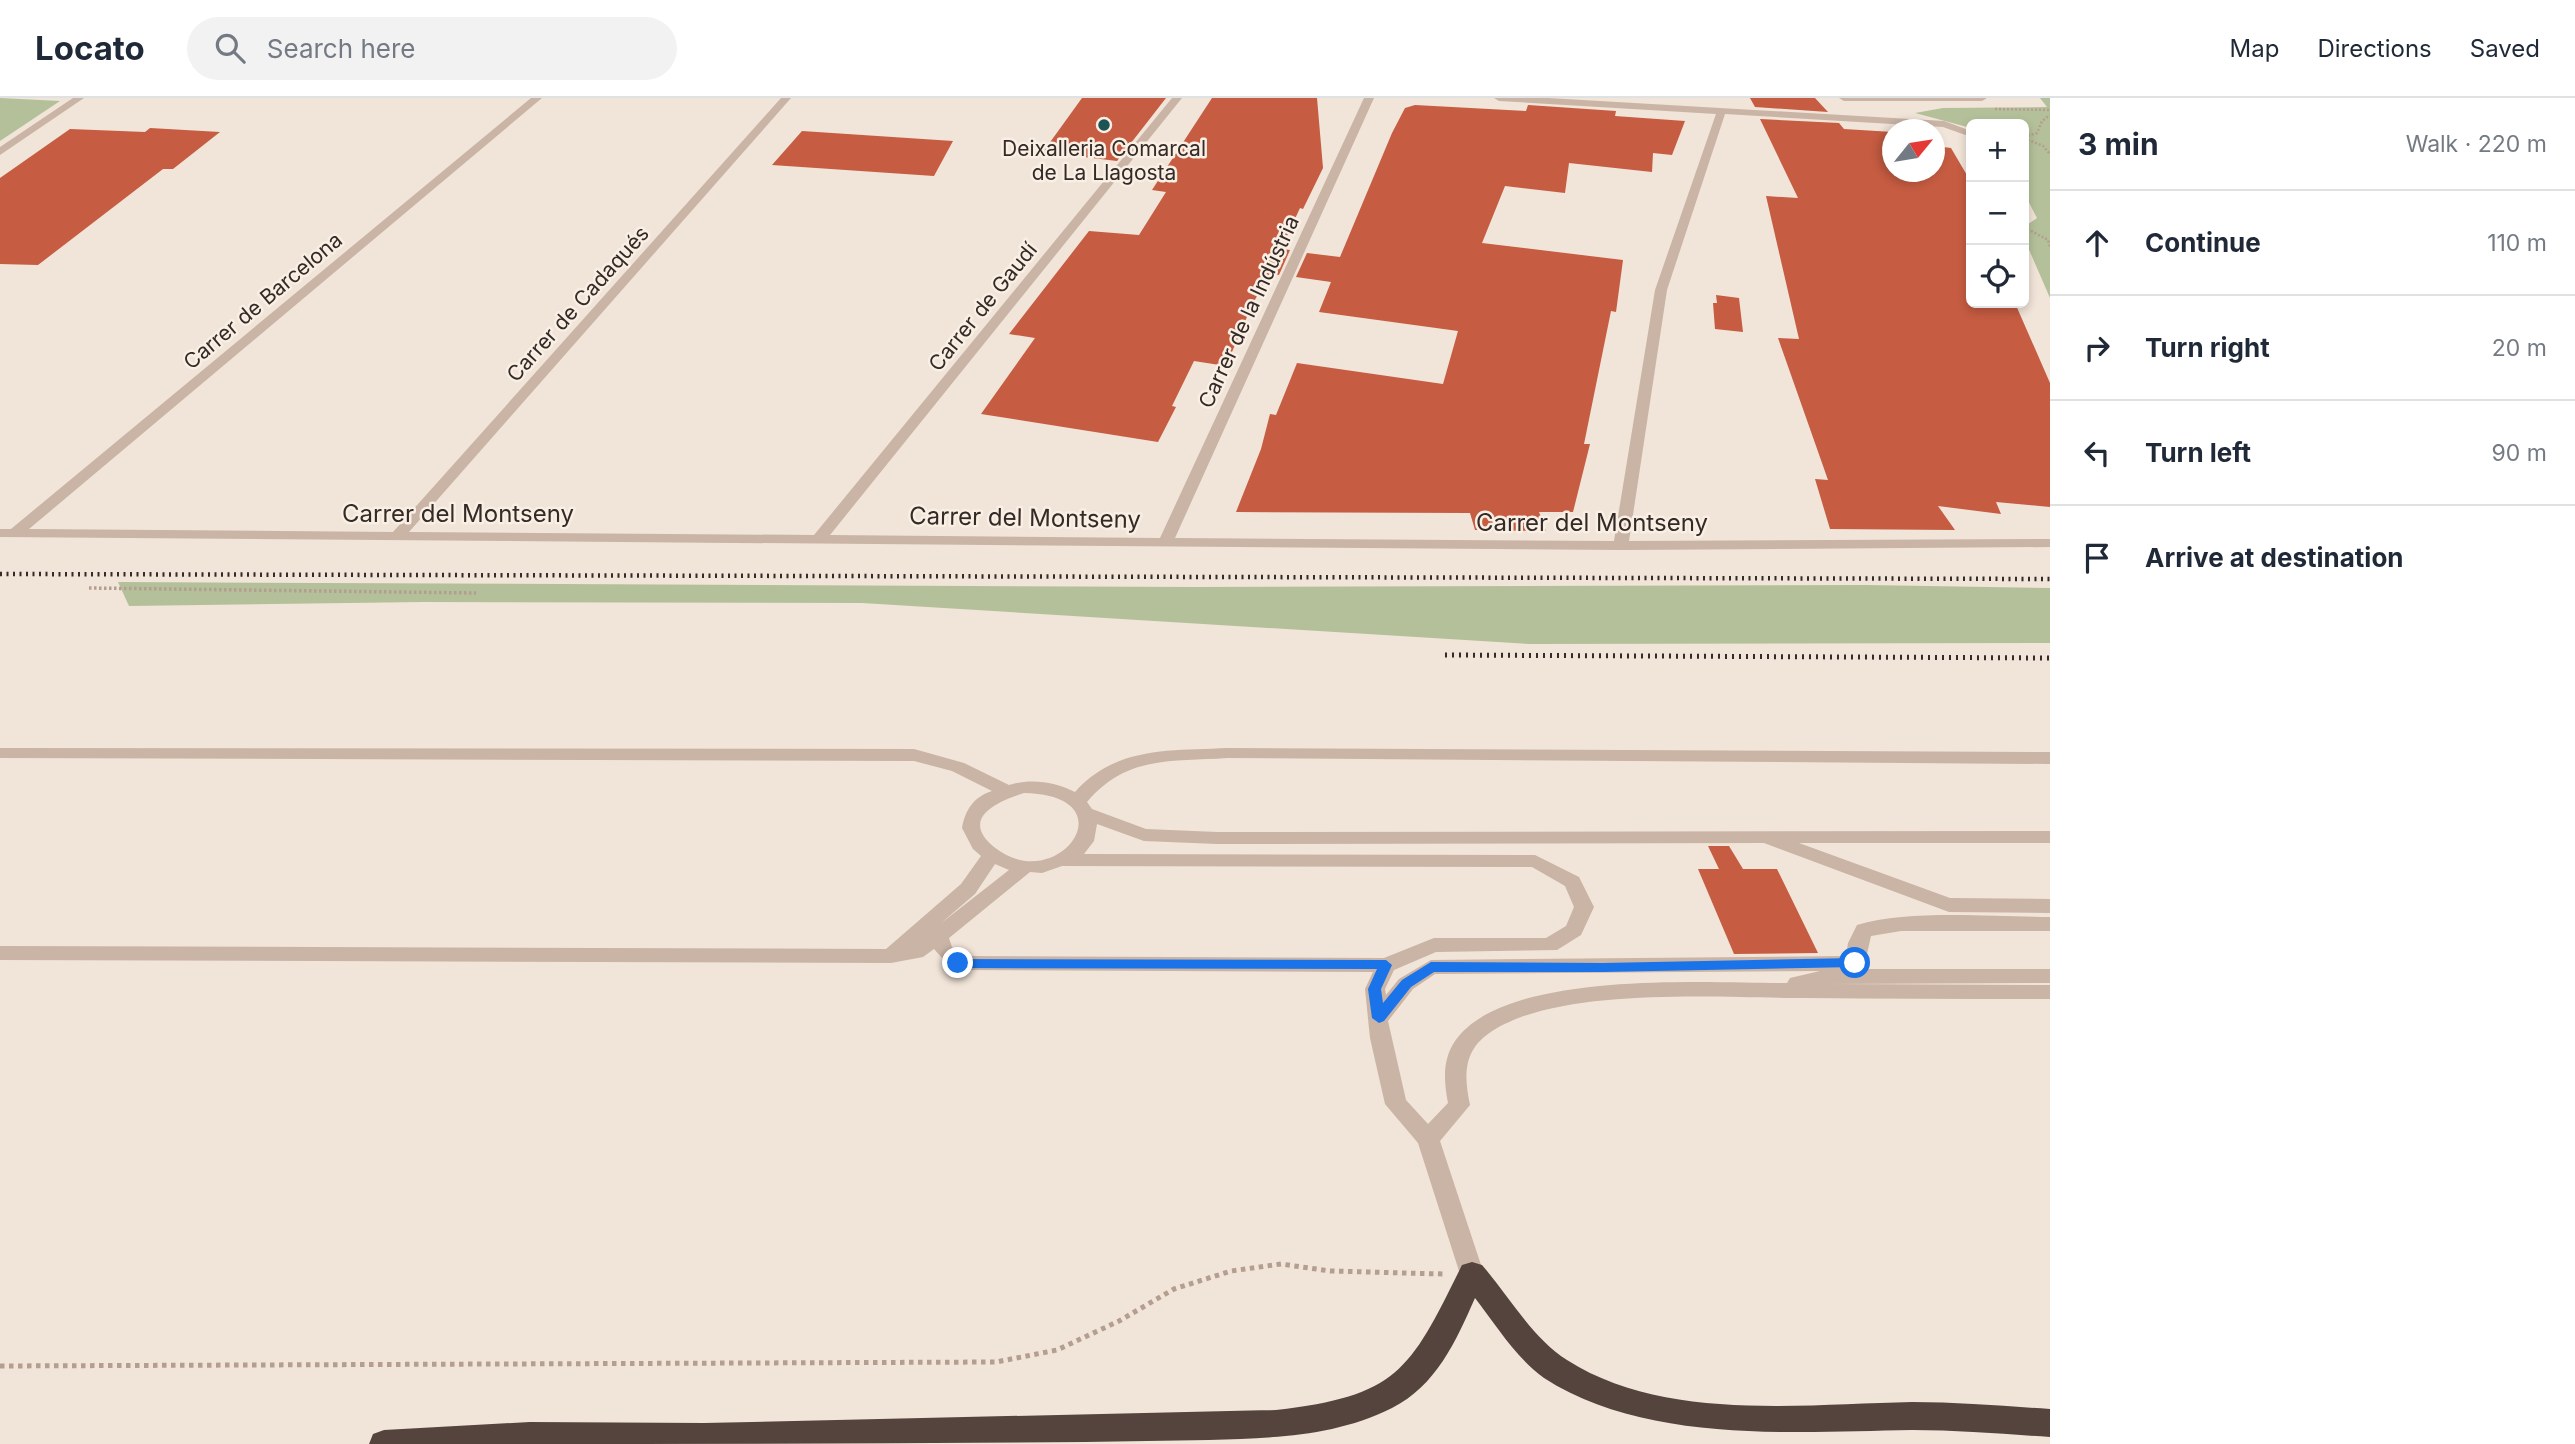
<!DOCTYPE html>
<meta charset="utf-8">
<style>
body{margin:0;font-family:Inter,sans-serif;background:#f2f2f3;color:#1f2937}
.controls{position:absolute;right:21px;top:21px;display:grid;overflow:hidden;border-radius:10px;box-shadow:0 4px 10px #0003}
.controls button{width:63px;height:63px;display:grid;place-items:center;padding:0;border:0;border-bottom:2px solid #e0e1e3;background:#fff;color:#1f2937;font:35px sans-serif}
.compass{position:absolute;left:1882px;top:21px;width:63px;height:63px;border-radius:50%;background:#fff;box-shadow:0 4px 10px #0003;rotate:60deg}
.stop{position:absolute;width:21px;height:21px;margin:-16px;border:5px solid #1a73e8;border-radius:50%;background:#fff}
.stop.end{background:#1a73e8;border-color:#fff;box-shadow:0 2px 7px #0008}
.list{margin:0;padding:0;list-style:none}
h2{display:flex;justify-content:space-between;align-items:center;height:91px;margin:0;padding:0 28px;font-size:30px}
h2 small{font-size:23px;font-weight:400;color:#747a83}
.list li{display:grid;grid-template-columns:46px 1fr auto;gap:21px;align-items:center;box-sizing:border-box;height:105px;padding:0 28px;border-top:2px solid #e0e1e3}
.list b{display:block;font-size:26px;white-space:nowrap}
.list em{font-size:23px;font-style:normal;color:#747a83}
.icon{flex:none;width:38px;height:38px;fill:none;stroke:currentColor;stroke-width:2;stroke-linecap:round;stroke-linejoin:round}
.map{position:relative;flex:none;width:2050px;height:1346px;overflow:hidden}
header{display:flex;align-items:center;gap:42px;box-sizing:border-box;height:98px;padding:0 35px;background:#fff;border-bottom:2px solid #e0e1e3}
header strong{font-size:33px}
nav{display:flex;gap:38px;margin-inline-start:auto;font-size:24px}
.search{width:490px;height:63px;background:#f2f2f3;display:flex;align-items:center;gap:18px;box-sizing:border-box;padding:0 24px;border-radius:38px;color:#747a83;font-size:26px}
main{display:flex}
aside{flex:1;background:#fff}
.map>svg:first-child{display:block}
.green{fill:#b4c099}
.building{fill:#c65c42}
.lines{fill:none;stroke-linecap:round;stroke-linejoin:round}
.path-far2{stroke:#b49e8f;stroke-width:2.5;stroke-dasharray:2 2;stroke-linecap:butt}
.path-far1{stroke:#b49e8f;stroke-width:3.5;stroke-dasharray:2.5 2.5;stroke-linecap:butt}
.path{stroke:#b49e8f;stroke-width:5;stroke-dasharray:4.5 4.5;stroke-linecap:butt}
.lane{fill:#c9b4a5;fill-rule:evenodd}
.street{fill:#c9b4a5;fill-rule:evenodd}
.highway{fill:#55443d;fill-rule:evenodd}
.rail-far1{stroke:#342a26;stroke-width:4.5;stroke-dasharray:2 4.5;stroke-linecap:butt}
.rail{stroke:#342a26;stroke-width:5;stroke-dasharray:2 5;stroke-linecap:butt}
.route{fill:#1a73e8}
.poi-dot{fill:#1c5455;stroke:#f9efe4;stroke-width:2.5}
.labels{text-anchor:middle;stroke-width:5;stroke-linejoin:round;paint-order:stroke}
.far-poi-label{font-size:21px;fill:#342a26;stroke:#f9efe4}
.far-street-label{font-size:21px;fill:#342a26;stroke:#f9efe4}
.street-label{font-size:24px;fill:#342a26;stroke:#f9efe4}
</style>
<header>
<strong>Locato</strong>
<div class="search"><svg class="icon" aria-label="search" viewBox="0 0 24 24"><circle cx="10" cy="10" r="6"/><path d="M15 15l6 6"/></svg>Search here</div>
<nav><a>Map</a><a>Directions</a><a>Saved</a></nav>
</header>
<main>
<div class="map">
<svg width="2050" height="1346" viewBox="0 0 2050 1346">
<rect width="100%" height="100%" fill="#f1e4d8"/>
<path class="green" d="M0 0 60 3 0 43Z
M2040 0H2050V200L2024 140V129L2037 120 2024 95V26H1971V30L1915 15 1943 10 2047 9Z
M118 484 1194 489 1866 487 2050 490V545L1530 546 862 505 423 504 129 508Z"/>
<path class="building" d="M1082 0H1166L1117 63 1043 54Z
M1212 0H1317L1323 70 1303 111 1300 110 1281 151 1290 152 1279 177 1270 175 1252 207 1226 268 1194 263 1172 308 1176 309 1158 344 981 316 1035 240 1009 236 1089 133 1139 137 1166 94 1152 92Z
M1750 0H1815L1828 14 1755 9Z
M1415 7 1526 13 1528 7 1616 13 1615 18 1685 23 1672 57 1653 55 1652 74 1569 65 1565 95 1505 88 1482 145 1623 162 1616 214 1611 213 1584 346H1590L1573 414H1539L1546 433 1475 432 1470 415 1236 414 1261 351 1270 316 1276 317 1297 265 1443 286 1458 233 1319 214 1331 184 1296 179 1307 155 1340 159 1392 35 1405 10Z
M1760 21 1839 25 1844 31 1893 34V74H1935V48L1951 50 1971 84V205H2015L2050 285V409L1996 404 2001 416 1938 408 1955 432 1830 431 1815 381 1828 382 1778 240 1799 241 1766 98 1798 100Z
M150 30 220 34 173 71H163L38 167 0 166V80L70 31 145 34Z
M802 33 953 43 934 78 772 67Z
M1716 197 1739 200 1743 234 1715 231 1713 205H1717Z
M1708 748H1729L1743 771H1777L1818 855 1734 856 1698 771H1719Z"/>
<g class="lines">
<path class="path-far2" d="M1995 11 2050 12
M2024 39 2037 35 2042 23 2050 17
M2024 40 2043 48 2050 56
M2024 129 2048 142 2050 149"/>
<path class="path-far1" d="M89 490 476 495"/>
<path class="path" d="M0 1268 996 1264 1057 1252 1119 1223 1174 1191 1231 1173 1281 1166 1330 1173 1443 1176"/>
<path class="lane" d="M1839 0H1987L1982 3H1844Z
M0 650 914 651 964 665 1009 687C1031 680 1055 684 1075 694 1116 648 1170 653 1227 650L2050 654V666L1227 660C1171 664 1127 657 1087 704L1092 711 1146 731 1217 734 2050 733V745H1799L1950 800 2050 801V815L1949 814 1764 745 1217 746 1144 743 1097 726 1094 743 1084 756 1535 757 1579 779 1594 809 1581 837 1557 852 1436 854 1394 872 1385 891 1386 897 1399 881 1431 862 1846 858 1848 845 1857 827C1910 811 1993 819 2050 819V833H1901L1871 838 1865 865 1860 871H2050V885L1829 886 2050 887V901C1969 901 1887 901 1806 900 1723 900 1555 887 1488 936 1463 954 1464 979 1470 1007L1440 1043 1484 1176 1480 1183 1472 1186 1464 1183 1460 1176 1418 1045 1385 1006 1370 940 1365 891 1373 874 958 872 951 870 934 851 923 859 891 865 0 862V848L886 851 961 786 981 758 973 751 962 730C965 713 973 699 992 693L952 673 914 663 0 660ZM1024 695C1132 697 1057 800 994 749 959 720 998 703 1024 695ZM995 766 1009 772 940 826 975 796ZM1062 768 1532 769 1565 788 1574 809 1566 828 1546 840H1434L1384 860 963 858 952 849 949 840 1030 774 1042 775ZM1820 873 1790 880 1787 885C1707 885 1505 871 1455 943 1442 962 1444 984 1448 1005L1428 1026 1406 1002 1388 923 1413 891 1435 876Z"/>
<path class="street" d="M73 0H84L0 57V49Z
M531 0H542L29 431 393 434 781 0H791L409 434 814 437 1172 0H1182L830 437 1160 440 1364 0H1374L1175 440 1614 443 1655 192 1716 16 1499 3 1494 0H1548L1944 23 1971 33V39L1943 29 1725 16 1667 192 1629 443 2050 441V449L1621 452 0 439V431H11Z"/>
<path class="highway" d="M1472 1164 1482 1167C1509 1198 1532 1240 1567 1262 1664 1324 1802 1306 1912 1304 1958 1304 2004 1308 2050 1311V1339C2004 1336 1958 1332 1912 1332 1795 1334 1646 1346 1544 1280 1516 1260 1496 1227 1475 1200 1456 1243 1436 1288 1392 1310 1334 1339 1272 1340 1209 1342 1168 1343 1126 1343 1085 1344 847 1346 607 1346 369 1346L373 1336 384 1332 530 1324 704 1325 1276 1312C1399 1298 1410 1272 1462 1167Z"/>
<path class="rail-far1" d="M0 476 2050 481"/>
<path class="rail" d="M1445 557 2050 560"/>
</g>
<path class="route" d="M1855 860 1862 865 1855 869 1603 874H1434L1411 889 1384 923 1379 925 1372 920 1368 891 1377 871 958 870 952 865 958 861 1386 862 1392 867 1381 891 1383 905 1402 882 1431 864 1603 865Z"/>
<circle class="poi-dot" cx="1104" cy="27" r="7"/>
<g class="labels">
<g class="far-poi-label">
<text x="1104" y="58">Deixalleria Comarcal<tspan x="1104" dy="24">de La Llagosta</tspan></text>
</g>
<g class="far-street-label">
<text transform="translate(263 203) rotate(-40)" y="7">Carrer de Barcelona</text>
<text transform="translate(578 206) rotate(-48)" y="7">Carrer de Cadaqués</text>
<text transform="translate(983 209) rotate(-51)" y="7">Carrer de Gaudí</text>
<text transform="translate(1249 214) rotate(-65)" y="7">Carrer de la Indústria</text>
</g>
<g class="street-label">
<text x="458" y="424">Carrer del Montseny</text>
<text transform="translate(1025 420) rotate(1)" y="8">Carrer del Montseny</text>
<text x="1592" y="433">Carrer del Montseny</text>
</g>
</g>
</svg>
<div class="controls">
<button>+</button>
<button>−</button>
<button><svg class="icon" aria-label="locate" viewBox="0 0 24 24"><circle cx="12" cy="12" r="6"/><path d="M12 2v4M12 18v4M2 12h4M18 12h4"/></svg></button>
</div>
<svg class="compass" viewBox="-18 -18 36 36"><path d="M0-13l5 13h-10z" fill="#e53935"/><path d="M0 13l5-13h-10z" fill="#747a83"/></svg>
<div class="stop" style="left:1855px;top:865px"></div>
<div class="stop end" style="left:958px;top:865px"></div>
</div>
<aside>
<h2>3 min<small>Walk · 220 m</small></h2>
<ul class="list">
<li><svg class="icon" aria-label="ahead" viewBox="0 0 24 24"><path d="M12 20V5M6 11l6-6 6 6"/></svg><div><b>Continue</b></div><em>110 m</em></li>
<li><svg class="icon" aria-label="right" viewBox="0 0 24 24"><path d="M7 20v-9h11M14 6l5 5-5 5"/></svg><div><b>Turn right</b></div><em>20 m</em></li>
<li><svg class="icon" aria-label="left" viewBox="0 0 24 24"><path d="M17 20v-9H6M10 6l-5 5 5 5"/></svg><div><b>Turn left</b></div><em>90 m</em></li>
<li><svg class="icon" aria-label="arrive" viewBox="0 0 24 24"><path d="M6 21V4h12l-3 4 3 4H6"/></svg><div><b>Arrive at destination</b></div></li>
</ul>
</aside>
</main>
